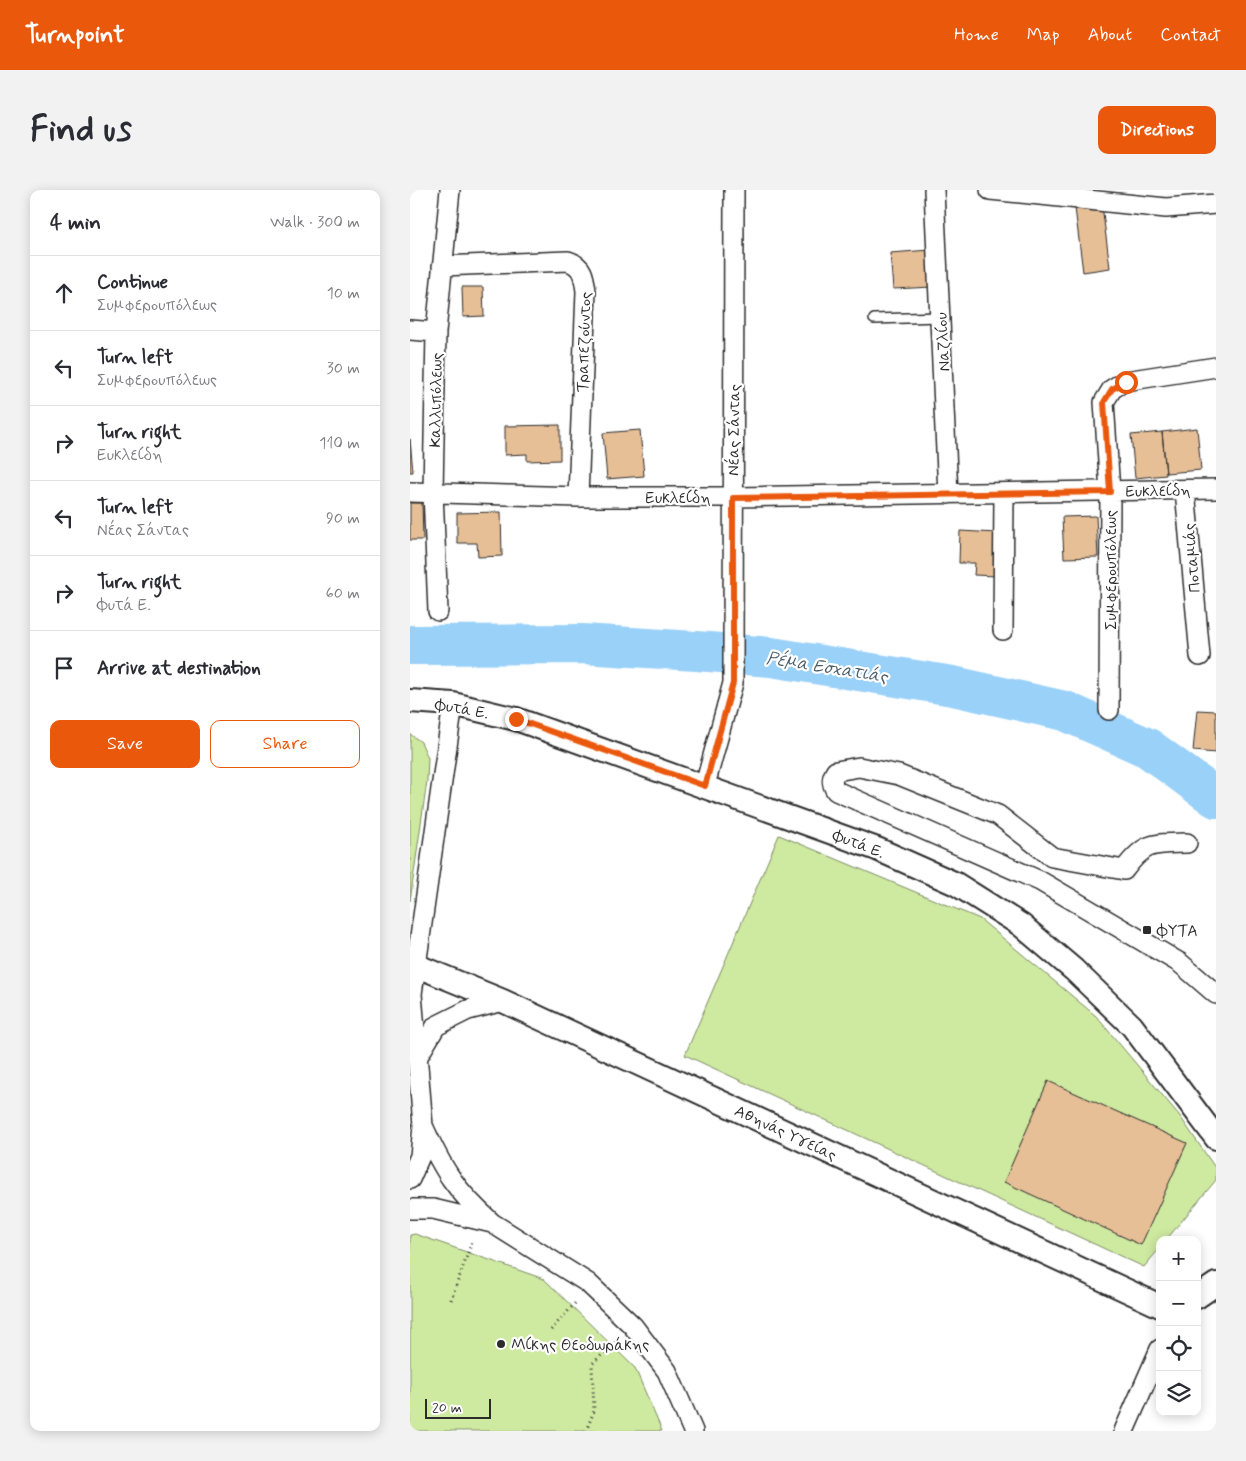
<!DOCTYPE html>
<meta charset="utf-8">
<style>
body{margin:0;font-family:Mynerve,sans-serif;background:#f2f2f3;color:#2b2b33}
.controls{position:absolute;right:15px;bottom:15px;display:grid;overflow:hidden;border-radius:10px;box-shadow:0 2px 12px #0003}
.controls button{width:45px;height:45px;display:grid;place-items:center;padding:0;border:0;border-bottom:1px solid #e1e1e2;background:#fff;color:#2b2b33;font:25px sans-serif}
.scale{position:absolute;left:15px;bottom:12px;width:66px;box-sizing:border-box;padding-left:5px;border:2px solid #2b2b2b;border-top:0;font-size:14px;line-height:18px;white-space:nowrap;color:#2b2b2b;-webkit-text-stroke:4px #fff;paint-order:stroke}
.stop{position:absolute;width:15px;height:15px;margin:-11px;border:4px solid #ea580c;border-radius:50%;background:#fff}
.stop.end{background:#ea580c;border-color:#fff;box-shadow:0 1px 5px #0008}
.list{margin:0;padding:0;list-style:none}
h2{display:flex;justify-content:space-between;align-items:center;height:65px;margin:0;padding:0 20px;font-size:21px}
h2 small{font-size:16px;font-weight:400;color:#7c7c81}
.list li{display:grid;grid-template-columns:32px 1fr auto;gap:15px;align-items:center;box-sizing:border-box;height:75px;padding:0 20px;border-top:1px solid #e1e1e2}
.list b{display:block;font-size:19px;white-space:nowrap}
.list p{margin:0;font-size:16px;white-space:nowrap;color:#7c7c81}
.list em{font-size:16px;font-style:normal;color:#7c7c81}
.actions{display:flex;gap:10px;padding:15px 20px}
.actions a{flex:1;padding:11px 0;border:1px solid #ea580c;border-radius:10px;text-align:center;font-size:18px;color:#ea580c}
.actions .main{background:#ea580c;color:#fff}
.icon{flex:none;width:28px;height:28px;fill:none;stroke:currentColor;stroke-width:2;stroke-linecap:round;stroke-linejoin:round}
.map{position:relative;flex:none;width:806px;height:1241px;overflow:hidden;border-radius:10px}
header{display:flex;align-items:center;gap:30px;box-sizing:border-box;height:70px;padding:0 25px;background:#ea580c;color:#fff}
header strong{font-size:24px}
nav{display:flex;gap:28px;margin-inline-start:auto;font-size:18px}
.intro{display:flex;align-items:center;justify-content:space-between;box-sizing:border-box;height:120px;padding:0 30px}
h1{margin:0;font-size:35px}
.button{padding:12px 22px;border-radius:10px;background:#ea580c;color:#fff;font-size:18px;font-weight:700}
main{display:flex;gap:30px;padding:0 30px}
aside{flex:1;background:#fff;border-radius:10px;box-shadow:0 2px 12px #0003}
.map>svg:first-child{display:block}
.green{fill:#cee9a0;stroke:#7c8a66}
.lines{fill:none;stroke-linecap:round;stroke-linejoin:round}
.river{stroke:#9ad1f9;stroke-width:40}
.building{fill:#e7bf97;stroke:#2b2b2b}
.service-casing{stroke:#2b2b2b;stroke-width:12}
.minor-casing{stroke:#2b2b2b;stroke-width:22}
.tertiary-casing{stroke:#2b2b2b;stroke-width:26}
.path{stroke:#2b2b2b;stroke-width:3;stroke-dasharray:1 4;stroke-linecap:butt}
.service{stroke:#fff;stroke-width:9}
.minor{stroke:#fff;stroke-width:19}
.tertiary{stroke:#fff;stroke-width:22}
.route{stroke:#ea580c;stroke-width:6}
.poi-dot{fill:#2b2b2b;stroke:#fff;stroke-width:2}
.labels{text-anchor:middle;stroke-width:4.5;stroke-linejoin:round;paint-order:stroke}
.street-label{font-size:16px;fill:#2b2b2b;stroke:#fff}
.poi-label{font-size:16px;fill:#2b2b2b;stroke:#fff;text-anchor:start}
.water-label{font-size:18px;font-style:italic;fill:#4c5d69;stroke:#fff}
</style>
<header>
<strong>Turnpoint</strong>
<nav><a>Home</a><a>Map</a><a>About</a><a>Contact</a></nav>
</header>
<div class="intro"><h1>Find us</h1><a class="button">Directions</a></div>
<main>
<aside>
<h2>4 min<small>Walk · 300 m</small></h2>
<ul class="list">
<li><svg class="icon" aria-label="ahead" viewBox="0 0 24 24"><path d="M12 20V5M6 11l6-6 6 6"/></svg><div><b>Continue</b><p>Συμφερουπόλεως</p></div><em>10 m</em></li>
<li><svg class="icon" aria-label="left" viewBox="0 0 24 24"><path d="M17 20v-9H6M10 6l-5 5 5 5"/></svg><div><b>Turn left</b><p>Συμφερουπόλεως</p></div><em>30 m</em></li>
<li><svg class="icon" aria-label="right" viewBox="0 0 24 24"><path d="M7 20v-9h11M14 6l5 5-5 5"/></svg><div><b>Turn right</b><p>Ευκλείδη</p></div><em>110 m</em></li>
<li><svg class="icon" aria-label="left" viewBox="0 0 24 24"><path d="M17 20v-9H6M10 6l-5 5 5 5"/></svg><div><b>Turn left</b><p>Νέας Σάντας</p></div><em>90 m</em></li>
<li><svg class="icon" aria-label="right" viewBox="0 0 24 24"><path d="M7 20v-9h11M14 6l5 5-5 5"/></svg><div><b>Turn right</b><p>Φυτά Ε.</p></div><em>60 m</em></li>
<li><svg class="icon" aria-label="arrive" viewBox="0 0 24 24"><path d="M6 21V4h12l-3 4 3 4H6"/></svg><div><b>Arrive at destination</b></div></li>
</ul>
<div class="actions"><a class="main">Save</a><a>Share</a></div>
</aside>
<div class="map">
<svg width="806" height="1241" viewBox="0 0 806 1241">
<rect width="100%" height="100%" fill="#fff"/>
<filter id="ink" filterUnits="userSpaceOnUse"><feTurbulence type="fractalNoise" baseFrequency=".02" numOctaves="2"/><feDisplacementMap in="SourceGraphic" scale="10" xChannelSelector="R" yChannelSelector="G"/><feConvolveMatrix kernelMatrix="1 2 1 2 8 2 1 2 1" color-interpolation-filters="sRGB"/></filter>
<g filter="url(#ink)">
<path class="green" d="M0 544 11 552 18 568 17 591 0 711Z
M369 645 570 729 686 826 769 925 806 979V990L756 1050H750V1058L734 1077 275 865Z
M5 1044 134 1089 225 1178 252 1241H0V1045Z"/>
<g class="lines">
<path class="river" d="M0 455 172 454 286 461 361 467 543 496 655 521 738 558 806 608"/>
</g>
<path class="building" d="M692 15 700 78 673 82 665 18Z
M520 60 523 97 483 99 480 63Z
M52 97H73L74 126 53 127Z
M150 235V270L117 271V264L95 265V236Z
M787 238 791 280 756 283 752 242Z
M230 240 234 286 197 289 193 243Z
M752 242 756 285 725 288 721 245Z
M0 249 3 282H0Z
M0 313H12L13 350H0Z
M91 322 92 366 68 367 67 353H47V323Z
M686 326 688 367 654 368 652 327Z
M550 341 587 343 586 386 564 385 565 373H549Z
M787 520 806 521V563L783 561Z
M638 891 777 953 731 1055 594 992Z"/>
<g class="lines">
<g class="service-casing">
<path id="service" d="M464 129 530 127"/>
</g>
<g class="minor-casing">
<path id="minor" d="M524 0 538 304
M580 0 756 18 806 14
M32 76 158 71C173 76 174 86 176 101L168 307
M0 140 26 142
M775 300 790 466
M0 302 168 307H323L806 299
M28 421 23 302 26 142 40 0
M593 440 594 303
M699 520 700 302 694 212 702 199 715 191 806 177
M295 595 323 493 324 0
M777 653C742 654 736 651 714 680L642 667 588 625 489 585 449 577 426 581C421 588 421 593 426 601L630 691 770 773 806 804
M7 868 26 836 58 820 93 811
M14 938C33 980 46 1001 81 1032
M0 989 10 966 13 936 2 804 43 514
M0 1019H23L82 1033 178 1093 223 1136 257 1181 283 1241
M714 1241 750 1159"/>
</g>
<g class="tertiary-casing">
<path id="tertiary" d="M0 511 43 514 106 529 467 659 546 694 611 735 664 780 722 836 806 948
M0 773 93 811 750 1116
M787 1107 806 1094"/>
</g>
<path class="path" d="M41 1110 63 1049
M141 1140 167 1111
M176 1241 184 1221 182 1174 208 1150"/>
<use href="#service" class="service"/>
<use href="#minor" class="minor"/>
<use href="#tertiary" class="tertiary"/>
</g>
</g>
<g class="lines" filter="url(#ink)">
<path class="route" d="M106 529 295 596 323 493V308L700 302 694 212 702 199 716 192"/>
</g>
<g class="poi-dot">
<rect x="732" y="735" width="10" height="10" rx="2.5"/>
<circle cx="91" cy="1154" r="5"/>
</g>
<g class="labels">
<g class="street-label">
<text transform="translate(173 152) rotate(-88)" y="6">Τραπεζούντος</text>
<text transform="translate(532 152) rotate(-93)" y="6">Ναζλίου</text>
<text transform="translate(25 210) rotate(-89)" y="6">Καλλιπόλεως</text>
<text transform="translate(323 240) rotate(-89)" y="6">Νέας Σάντας</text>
<text transform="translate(748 300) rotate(-1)" y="6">Ευκλείδη</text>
<text x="268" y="313">Ευκλείδη</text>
<text transform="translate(781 368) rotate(-95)" y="6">Ποταμιάς</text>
<text transform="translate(700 380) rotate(-90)" y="6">Συμφερουπόλεως</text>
<text transform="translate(52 518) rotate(10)" y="6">Φυτά Ε.</text>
<text transform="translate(449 653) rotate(21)" y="6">Φυτά Ε.</text>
<text transform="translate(376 942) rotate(25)" y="6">Αθηνάς Υγείας</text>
</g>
<g class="poi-label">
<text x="747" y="746">ΦΥΤΑ</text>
<text x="101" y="1160">Μίκης Θεοδωράκης</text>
</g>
<g class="water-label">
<text transform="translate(417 477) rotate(9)" y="6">Ρέμα Εσχατιάς</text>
</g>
</g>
</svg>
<div class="controls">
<button>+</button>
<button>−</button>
<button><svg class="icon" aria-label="locate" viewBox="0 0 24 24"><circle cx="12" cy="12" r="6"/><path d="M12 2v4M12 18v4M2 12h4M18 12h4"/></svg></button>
<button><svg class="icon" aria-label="layers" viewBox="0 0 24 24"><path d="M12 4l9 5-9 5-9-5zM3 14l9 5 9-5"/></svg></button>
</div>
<div class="scale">20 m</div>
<div class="stop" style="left:716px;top:192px"></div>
<div class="stop end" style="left:106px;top:529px"></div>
</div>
</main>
